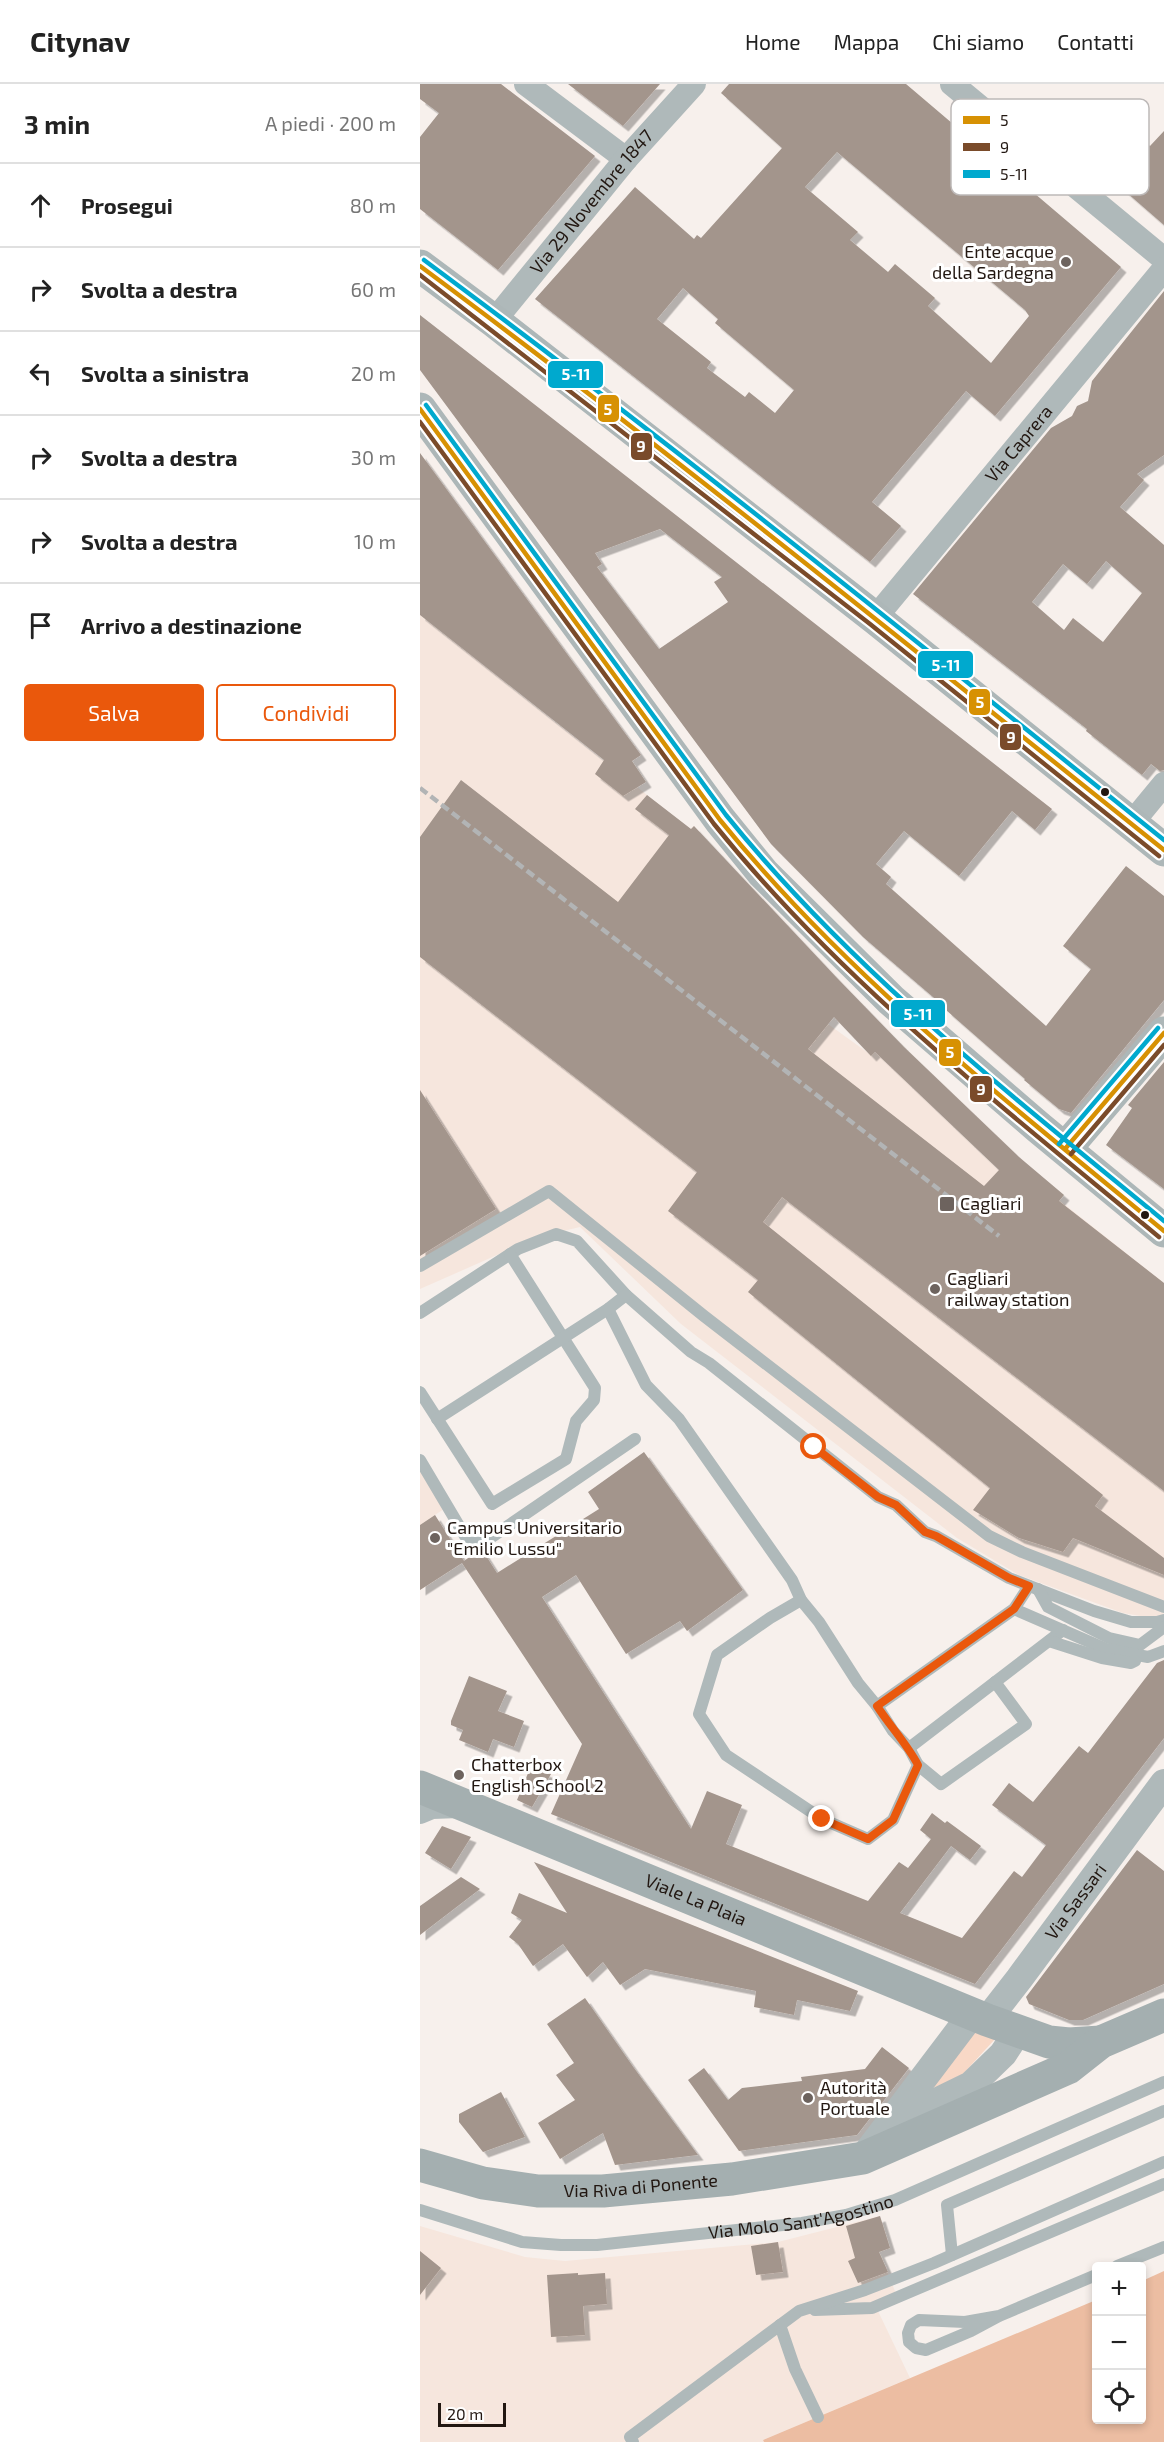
<!DOCTYPE html>
<html lang="it">
<head>
<meta charset="utf-8">
<style>
  body { margin:0; font-family:"Exo 2",sans-serif; background:#f2f2f2; color:#222 }
  .controls { position:absolute; right:18px; bottom:18px; display:grid; overflow:hidden; border-radius:6px; box-shadow:0 3px 9px #0003 }
  .controls button { width:54px; height:54px; display:grid; place-items:center; padding:0; border:0; border-bottom:2px solid #e0e0e0; background:#fff; color:#222; font:30px sans-serif }
  .scale { position:absolute; left:18px; bottom:15px; width:68px; box-sizing:border-box; padding-left:6px; border:3px solid #221711; border-top:0; font-size:16px; line-height:21px; white-space:nowrap; color:#221711; -webkit-text-stroke:4px #fff; paint-order:stroke }
  .stop { position:absolute; width:18px; height:18px; margin:-14px; border:4px solid #ea580c; border-radius:50%; background:#fff }
  .stop.end { background:#ea580c; border-color:#fff; box-shadow:0 2px 6px #0008 }
  .list { margin:0; padding:0; list-style:none }
  h2 { display:flex; justify-content:space-between; align-items:center; height:78px; margin:0; padding:0 24px; font-size:26px }
  h2 small { font-size:20px; font-weight:400; color:#767676 }
  .list li { display:grid; grid-template-columns:39px 1fr auto; gap:18px; align-items:center; box-sizing:border-box; height:84px; padding:0 24px; border-top:2px solid #e0e0e0 }
  .list b { display:block; font-size:22px; white-space:nowrap }
  .list em { font-size:20px; font-style:normal; color:#767676 }
  .actions { display:flex; gap:12px; padding:18px 24px }
  .actions a { flex:1; padding:14px 0; border:2px solid #ea580c; border-radius:6px; text-align:center; font-size:21px; color:#ea580c }
  .actions .main { background:#ea580c; color:#fff }
  .icon { flex:none; width:33px; height:33px; fill:none; stroke:currentColor; stroke-width:2; stroke-linecap:round; stroke-linejoin:round }
  .map { position:relative; flex:none; width:744px; height:2358px; overflow:hidden }
  header { display:flex; align-items:center; gap:36px; box-sizing:border-box; height:84px; padding:0 30px; background:#fff; border-bottom:2px solid #e0e0e0 }
  header strong { font-size:28px }
  nav { display:flex; gap:33px; margin-inline-start:auto; font-size:21px }
  main { display:flex }
  aside { flex:1; background:#fff }
  .map>svg:first-child { display:block }
  .built { fill:#f6e6dd }
  .green { fill:#f8d8c6 }
  .water { fill:#ecbda2 }
  .building { fill:#a3958c; fill-rule:evenodd; filter:url(#shadow) }
  .lines { fill:none; stroke-linecap:round; stroke-linejoin:round }
  .service { stroke:#afb9ba; stroke-width:12 }
  .minor { stroke:#afb9ba; stroke-width:24 }
  .tertiary { stroke:#afb9ba; stroke-width:28 }
  .secondary { stroke:#adb7b8; stroke-width:33 }
  .primary { stroke:#a4afb0; stroke-width:33 }
  .rail { stroke:#b2b4b5; stroke-width:4.5; stroke-dasharray:9 4.5; stroke-linecap:butt }
  .bus-1-casing { stroke:#fff; stroke-width:9 }
  .bus-2-casing { stroke:#fff; stroke-width:9 }
  .bus-3-casing { stroke:#fff; stroke-width:9 }
  .bus-1 { stroke:#d79103; stroke-width:4.5 }
  .bus-2 { stroke:#7a4b2a; stroke-width:4.5 }
  .bus-3 { stroke:#00a9ce; stroke-width:4.5 }
  .route { stroke:#ea580c; stroke-width:8 }
  .poi-dot { fill:#6d635e; stroke:#fff; stroke-width:2 }
  .bus-dot { fill:#221711; stroke:#fff; stroke-width:2 }
  .labels { text-anchor:middle; stroke-width:6; stroke-linejoin:round; paint-order:stroke }
  .street-label { font-size:18px; fill:#221711; stroke:#fff }
  .poi-label { font-size:18px; fill:#221711; stroke:#fff; text-anchor:start }
  .key { fill:#fff; stroke:#bdb9b8; stroke-width:1.5 }
  .key-label { font-size:16px; fill:#221711 }
  .line-badge { stroke:#fff; stroke-width:2 }
  .badge-label { font-size:16px; text-anchor:middle; font-weight:bold; fill:#fff }
</style>
</head>
<body>
<header>
<strong>Citynav</strong>
<nav><a>Home</a><a>Mappa</a><a>Chi siamo</a><a>Contatti</a></nav>
</header>
<main>
<aside>
<h2>3 min<small>A piedi · 200 m</small></h2>
<ul class="list">
<li><svg class="icon" aria-label="ahead" viewBox="0 0 24 24"><path d="M12 20V5M6 11l6-6 6 6"/></svg><div><b>Prosegui</b></div><em>80 m</em></li>
<li><svg class="icon" aria-label="right" viewBox="0 0 24 24"><path d="M7 20v-9h11M14 6l5 5-5 5"/></svg><div><b>Svolta a destra</b></div><em>60 m</em></li>
<li><svg class="icon" aria-label="left" viewBox="0 0 24 24"><path d="M17 20v-9H6M10 6l-5 5 5 5"/></svg><div><b>Svolta a sinistra</b></div><em>20 m</em></li>
<li><svg class="icon" aria-label="right" viewBox="0 0 24 24"><path d="M7 20v-9h11M14 6l5 5-5 5"/></svg><div><b>Svolta a destra</b></div><em>30 m</em></li>
<li><svg class="icon" aria-label="right" viewBox="0 0 24 24"><path d="M7 20v-9h11M14 6l5 5-5 5"/></svg><div><b>Svolta a destra</b></div><em>10 m</em></li>
<li><svg class="icon" aria-label="arrive" viewBox="0 0 24 24"><path d="M6 21V4h12l-3 4 3 4H6"/></svg><div><b>Arrivo a destinazione</b></div></li>
</ul>
<div class="actions"><a class="main">Salva</a><a>Condividi</a></div>
</aside>
<div class="map">
<svg width="744" height="2358" viewBox="0 0 744 2358">
  <defs>
    <filter id="shadow"><feDropShadow dx="5.5" dy="5.5" stdDeviation="0" flood-color="#0004"/></filter>
  </defs>
  <rect width="100%" height="100%" fill="#f7f0ec"/>
  <path class="built" d="M 0,531 L 270,745 L 274,742 L 307,779 L 408,940 L 451,971 L 455,968 L 608,1114 L 639,1116 L 744,1199 L 744,1536 L 703,1529 L 599,1491 L 537,1454 L 261,1240 L 160,1143 L 118,1153 L 0,1205 Z
    M 0,1382 L 27,1423 L 15,1431 L 44,1477 L 0,1506 Z
    M 460,2132 L 470,2164 L 459,2168 L 479,2217 L 458,2227 L 490,2294 L 343,2356 L 344,2358 L 0,2358 L 0,2142 L 105,2173 L 145,2177 L 358,2158 Z"/>
  <path class="green" d="M 552,1944 L 576,1954 L 542,1991 L 503,2009 Z"/>
  <path class="water" d="M 744,2187 L 744,2358 L 344,2358 L 343,2356 L 676,2216 L 676,2336 L 722,2336 L 722,2197 Z"/>
  <path class="building" d="M 0,0 L 81,0 L 175,72 L 78,186 L 0,125 L 0,53 L 19,29 L 0,15 Z
    M 148,0 L 240,0 L 203,42 Z
    M 309,0 L 486,0 L 701,183 L 575,332 L 546,307 L 452,418 L 481,442 L 450,478 L 115,215 L 215,103 L 274,155 L 277,151 L 281,154 L 362,64 L 301,9 ZM 417,68 L 605,226 L 609,232 L 571,279 L 508,222 L 515,214 L 475,180 L 468,188 L 430,156 L 438,148 L 385,103 ZM 263,204 L 298,235 L 295,239 L 374,306 L 355,329 L 329,308 L 325,313 L 287,284 L 291,278 L 237,235 Z
    M 683,23 L 730,62 L 744,47 L 744,141 L 652,61 Z
    M 744,207 L 744,371 L 717,390 L 724,396 L 700,423 L 744,461 L 744,686 L 740,687 L 731,680 L 722,691 L 666,647 L 667,645 L 493,510 L 631,344 L 652,332 L 657,322 L 668,317 L 672,297 ZM 686,477 L 722,509 L 683,558 L 653,534 L 644,546 L 612,518 L 643,480 L 667,500 Z
    M 0,231 L 632,725 L 615,746 L 592,727 L 539,792 L 484,747 L 456,780 L 471,793 L 466,800 L 626,942 L 671,885 L 643,862 L 706,782 L 744,812 L 744,916 L 651,1029 L 639,1025 L 604,996 L 605,995 L 526,926 L 527,925 L 443,853 L 351,760 L 0,286 ZM 240,445 L 302,493 L 294,498 L 308,518 L 239,565 L 177,483 L 182,480 L 175,469 Z
    M 0,369 L 221,671 L 212,677 L 226,698 L 203,712 L 175,690 L 184,676 L 0,531 Z
    M 41,696 L 198,818 L 249,751 L 215,725 L 227,711 L 271,745 L 274,742 L 417,894 L 484,963 L 599,1073 L 644,1111 L 639,1117 L 744,1199 L 744,1407 L 362,1113 L 343,1138 L 683,1411 L 675,1422 L 744,1474 L 744,1491 L 653,1454 L 643,1468 L 599,1454 L 553,1426 L 570,1404 L 328,1208 L 338,1196 L 248,1127 L 277,1088 L 0,873 L 0,753 ZM 414,933 L 451,972 L 455,968 L 579,1086 L 564,1102 L 388,965 Z
    M 744,978 L 744,1105 L 686,1061 L 712,1024 L 708,1021 Z
    M 0,1006 L 76,1125 L 0,1172 Z
    M 224,1368 L 323,1506 L 267,1547 L 260,1537 L 206,1570 L 156,1491 L 122,1513 L 271,1745 L 287,1707 L 322,1721 L 306,1760 L 418,1805 L 448,1817 L 479,1778 L 488,1784 L 511,1755 L 500,1746 L 512,1729 L 525,1739 L 527,1737 L 561,1762 L 550,1776 L 531,1762 L 480,1829 L 542,1854 L 594,1787 L 602,1793 L 626,1761 L 572,1721 L 589,1699 L 613,1718 L 659,1662 L 668,1669 L 737,1579 L 744,1576 L 744,1654 L 555,1900 L 131,1730 L 162,1660 L 42,1479 L 0,1506 L 0,1441 L 15,1431 L 44,1477 L 59,1466 L 63,1467 L 77,1489 L 179,1425 L 168,1408 Z
    M 49,1592 L 87,1607 L 78,1627 L 104,1637 L 94,1663 L 73,1655 L 68,1668 L 39,1656 L 43,1646 L 31,1641 L 31,1637 Z
    M 111,1682 L 131,1690 L 112,1723 L 97,1716 Z
    M 22,1742 L 51,1753 L 31,1785 L 5,1769 Z
    M 717,1766 L 744,1787 L 744,1900 L 663,1936 L 649,1936 L 609,1920 L 606,1913 Z
    M 114,1778 L 438,1907 L 430,1927 L 377,1916 L 374,1931 L 334,1923 L 336,1907 L 225,1885 L 200,1901 L 183,1878 L 167,1893 L 143,1860 L 113,1882 L 98,1860 L 89,1853 L 102,1836 L 91,1829 L 99,1809 L 147,1829 Z
    M 41,1793 L 60,1805 L 0,1851 L 0,1822 Z
    M 165,1914 L 214,1984 L 278,2071 L 195,2081 L 183,2049 L 140,2075 L 118,2039 L 155,2016 L 136,1991 L 154,1979 L 127,1940 Z
    M 462,1963 L 489,1984 L 437,2051 L 319,2067 L 268,1996 L 284,1984 L 308,2016 L 322,2004 L 382,1997 L 381,1993 L 445,1985 Z
    M 81,2008 L 105,2053 L 63,2068 L 39,2038 L 39,2030 Z
    M 460,2132 L 470,2164 L 459,2168 L 468,2188 L 438,2199 L 428,2177 L 435,2174 L 426,2142 Z
    M 358,2158 L 363,2188 L 336,2191 L 331,2162 Z
    M 0,2167 L 21,2184 L 0,2211 Z
    M 158,2189 L 158,2191 L 185,2189 L 187,2220 L 163,2222 L 165,2251 L 131,2253 L 127,2191 Z"/>
  <g class="lines">
    <g class="service">
      <path d="M 0,1182 L 129,1107 L 284,1232 L 569,1452 L 602,1468 L 744,1523"/>
      <path d="M 188,1225 L 226,1301 L 259,1335 L 372,1496 L 381,1516 L 399,1538 L 438,1599 L 457,1622 L 473,1647 L 489,1664 L 643,1546"/>
      <path d="M 0,1229 L 98,1165 L 136,1150 L 157,1157 L 206,1211 L 271,1268 L 289,1279 L 458,1413 L 476,1421 L 505,1448 L 516,1452 L 589,1494 L 674,1527 L 711,1538 L 737,1538 L 744,1536"/>
      <path d="M 0,1308 L 72,1420 L 146,1375 L 156,1337 L 174,1316 L 175,1304 L 90,1170"/>
      <path d="M 17,1335 L 188,1225 L 206,1211"/>
      <path d="M 0,1376 L 45,1452 L 63,1459 L 215,1355"/>
      <path d="M 618,1505 L 628,1523 L 689,1554 L 720,1561 L 744,1543"/>
      <path d="M 381,1516 L 350,1534 L 297,1571 L 279,1630 L 306,1671 L 402,1735 L 448,1755 L 473,1736 L 498,1681 L 489,1664"/>
      <path d="M 594,1525 L 686,1565 L 728,1573 L 744,1567"/>
      <path d="M 629,1557 L 682,1574 L 711,1579 L 715,1577"/>
      <path d="M 457,1622 L 594,1525 L 609,1502"/>
      <path d="M 498,1681 L 521,1700 L 606,1640 L 575,1598"/>
      <path id="s1" d="M 0,2126 L 102,2158 L 141,2161 L 177,2161 L 382,2139 L 426,2131 L 475,2116 L 744,1998"/>
      <path d="M 532,2171 L 527,2121 L 744,2027"/>
      <path d="M 697,2182 L 744,2163"/>
      <path d="M 395,2226 L 452,2224 L 744,2100"/>
      <path d="M 579,2232 L 545,2238 L 499,2236 L 491,2241 L 488,2249 L 489,2258 L 496,2264 L 506,2266 L 551,2247 L 579,2232 L 676,2191"/>
      <path d="M 360,2241 L 375,2285 L 398,2333"/>
      <path d="M 213,2358 L 210,2353 L 379,2227 L 445,2206 L 514,2179 L 744,2078"/>
    </g>
    <g class="minor">
      <path d="M 106,0 L 206,75"/>
      <path d="M 532,0 L 744,175"/>
      <path id="s2" d="M 74,237 L 206,75 L 274,0"/>
      <path id="s3" d="M 455,534 L 744,185"/>
      <path d="M 711,740 L 744,700"/>
      <path d="M 0,1728 L 12,1723 L 39,1722"/>
    </g>
    <g class="tertiary">
      <path id="s4" d="M 567,1936 L 599,1895 L 744,1699"/>
      <path d="M 473,2039 L 551,2001 L 583,1970 L 598,1947"/>
      <path d="M 443,2074 L 552,1930"/>
    </g>
    <path class="secondary" d="M 0,182 L 74,237 L 455,534 L 744,766
      M 0,325 L 300,736 L 343,789 L 471,916 L 618,1043 L 744,1147
      M 645,1065 L 744,949"/>
    <g class="primary">
      <path id="s5" d="M 0,1703 L 567,1936 L 629,1958 L 649,1960 L 681,1958"/>
      <path id="s6" d="M 0,2081 L 63,2099 L 118,2107 L 183,2107 L 312,2095 L 443,2074 L 648,1984 L 681,1958 L 744,1931"/>
    </g>
    <path class="rail" d="M 0,704 L 579,1152"/>
    <defs>
      <path id="bus-1" d="M 0,182 C 253,370 498,569 744,766
        M 0,325 L 300,736 C 427,893 589,1019 744,1147
        M 645,1065 L 744,949"/>
      <path id="bus-2" d="M 0,191 L 450,540 L 739,772
        M 0,338 L 294,740 C 421,898 584,1024 739,1153
        M 651,1070 L 744,961"/>
      <path id="bus-3" d="M 4,176 C 256,363 500,560 744,756
        M 6,321 L 306,731 C 431,886 591,1011 744,1137
        M 639,1060 L 738,944"/>
    </defs>
    <use href="#bus-1" class="bus-1-casing"/>
    <use href="#bus-2" class="bus-2-casing"/>
    <use href="#bus-3" class="bus-3-casing"/>
    <use href="#bus-1" class="bus-1"/>
    <use href="#bus-2" class="bus-2"/>
    <use href="#bus-3" class="bus-3"/>
  </g>
  <g class="lines">
    <path class="route" d="M 394,1363 L 458,1413 L 476,1421 L 505,1448 L 516,1452 L 589,1494 L 609,1502 L 594,1525 L 457,1622 C 470,1642 487,1660 498,1681 L 473,1736 L 448,1755 L 402,1735"/>
  </g>
  <g class="poi-dot">
    <circle cx="646" cy="178" r="6"/>
    <rect x="519" y="1112" width="16" height="16" rx="3"/>
    <circle cx="515" cy="1205" r="6"/>
    <circle cx="15" cy="1454" r="6"/>
    <circle cx="39" cy="1691" r="6"/>
    <circle cx="388" cy="2014" r="6"/>
  </g>
  <g class="bus-dot">
    <circle cx="685" cy="708" r="5"/>
    <circle cx="725" cy="1131" r="5"/>
  </g>
  <g class="labels">
    <g class="street-label">
      <text dy="6" stroke="none"><textPath href="#s2" startOffset="154">Via 29 Novembre 1847</textPath></text>
      <text dy="6" stroke="none"><textPath href="#s3" startOffset="226">Via Caprera</textPath></text>
      <text dy="6" stroke="none"><textPath href="#s5" startOffset="298">Viale La Plaia</textPath></text>
      <text dy="6" stroke="none"><textPath href="#s4" startOffset="148">Via Sassari</textPath></text>
      <text dy="6" stroke="none"><textPath href="#s6" startOffset="224">Via Riva di Ponente</textPath></text>
      <text dy="6" stroke="none"><textPath href="#s1" startOffset="388">Via Molo Sant'Agostino</textPath></text>
    </g>
    <g class="poi-label">
      <text x="634" y="174" text-anchor="end">Ente acque<tspan x="634" dy="21">della Sardegna</tspan></text>
      <text x="540" y="1126">Cagliari</text>
      <text x="527" y="1201">Cagliari<tspan x="527" dy="21">railway station</tspan></text>
      <text x="27" y="1450">Campus Universitario<tspan x="27" dy="21">"Emilio Lussu"</tspan></text>
      <text x="51" y="1687">Chatterbox<tspan x="51" dy="21">English School 2</tspan></text>
      <text x="400" y="2010">Autorità<tspan x="400" dy="21">Portuale</tspan></text>
    </g>
  </g>
  <rect x="531" y="15" width="198" height="96" rx="9" class="key"/>
  <rect x="543" y="32" width="27" height="8" fill="#d79103"/>
  <rect x="543" y="59" width="27" height="8" fill="#7a4b2a"/>
  <rect x="543" y="86" width="27" height="8" fill="#00a9ce"/>
  <g class="key-label">
    <text x="580" y="42">5</text>
    <text x="580" y="69">9</text>
    <text x="580" y="96">5-11</text>
  </g>
  <g class="line-badge">
    <rect x="127" y="276" width="57" height="29" rx="6" fill="#00a9ce"/>
    <rect x="177" y="310" width="23" height="29" rx="6" fill="#d79103"/>
    <rect x="210" y="348" width="23" height="29" rx="6" fill="#7a4b2a"/>
    <rect x="497" y="566" width="57" height="29" rx="6" fill="#00a9ce"/>
    <rect x="548" y="604" width="23" height="28" rx="6" fill="#d79103"/>
    <rect x="579" y="639" width="23" height="28" rx="6" fill="#7a4b2a"/>
    <rect x="470" y="915" width="56" height="29" rx="6" fill="#00a9ce"/>
    <rect x="518" y="954" width="24" height="29" rx="6" fill="#d79103"/>
    <rect x="549" y="991" width="24" height="28" rx="6" fill="#7a4b2a"/>
  </g>
  <g class="badge-label">
    <text x="156" y="296">5-11</text>
    <text x="188" y="331">5</text>
    <text x="221" y="368">9</text>
    <text x="526" y="587">5-11</text>
    <text x="560" y="624">5</text>
    <text x="591" y="659">9</text>
    <text x="498" y="936">5-11</text>
    <text x="530" y="974">5</text>
    <text x="561" y="1011">9</text>
  </g>
</svg>
<div class="controls">
<button>+</button>
<button>−</button>
<button><svg class="icon" aria-label="locate" viewBox="0 0 24 24"><circle cx="12" cy="12" r="6"/><path d="M12 2v4M12 18v4M2 12h4M18 12h4"/></svg></button>
</div>
<div class="scale">20 m</div>
<div class="stop" style="left:394px;top:1363px"></div>
<div class="stop end" style="left:402px;top:1735px"></div>
</div>
</main>
</body>
</html>
